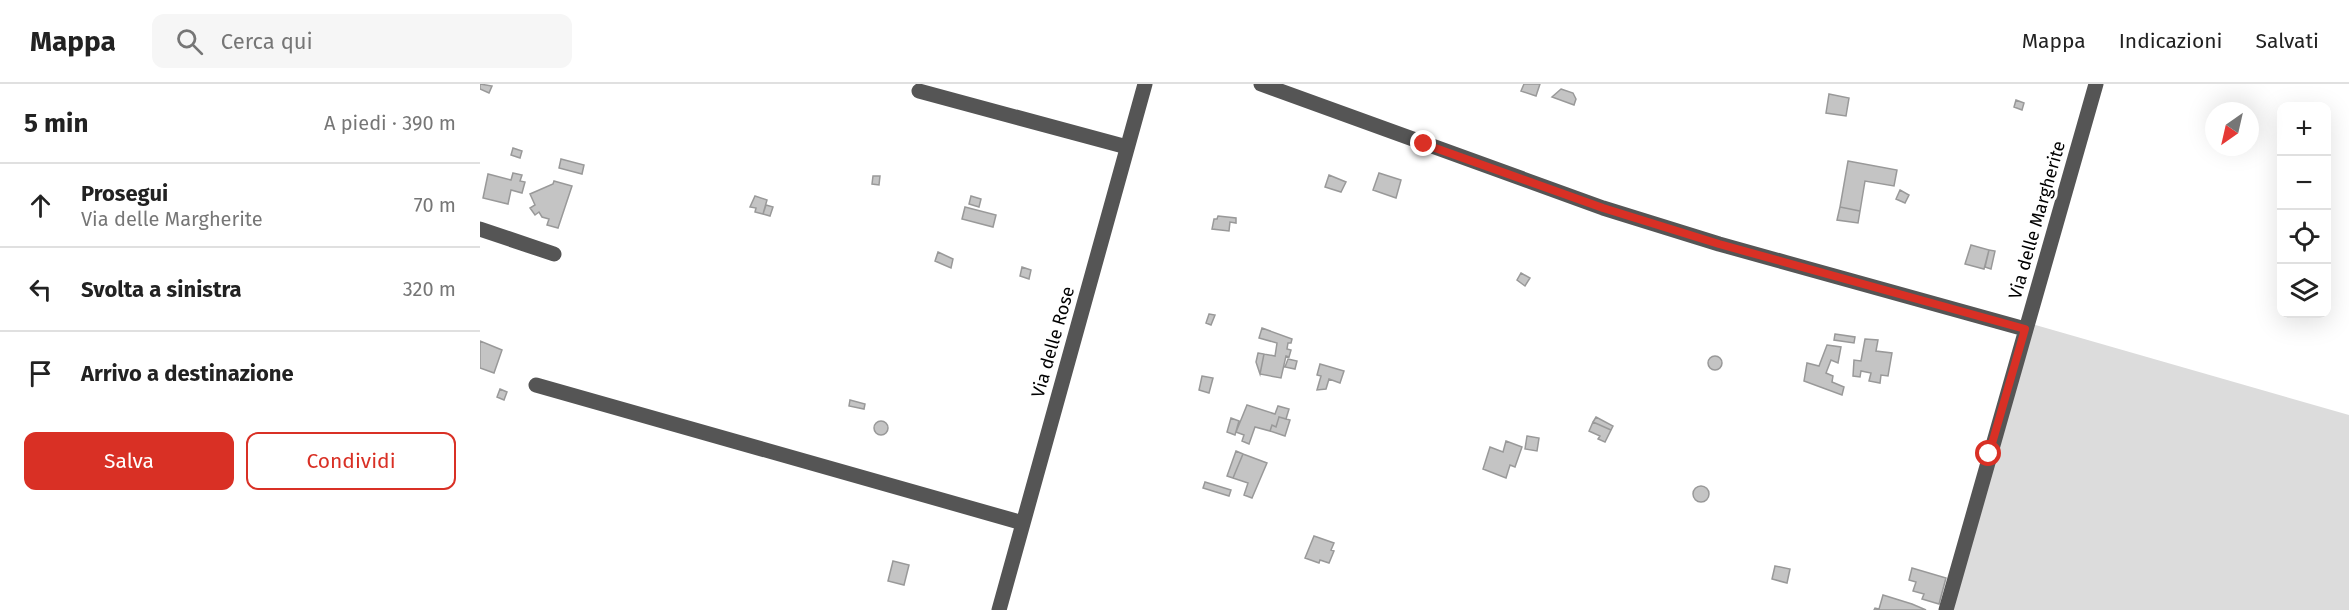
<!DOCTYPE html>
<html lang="it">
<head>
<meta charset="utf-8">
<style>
  body { margin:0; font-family:"Fira Sans",sans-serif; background:#f6f6f6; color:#222 }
  .controls { position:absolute; right:18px; top:18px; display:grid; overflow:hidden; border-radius:12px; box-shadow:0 6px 24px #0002 }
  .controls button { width:54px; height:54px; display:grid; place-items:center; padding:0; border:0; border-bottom:2px solid #e0e0e0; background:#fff; color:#222; font:30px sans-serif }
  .compass { position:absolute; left:1725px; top:18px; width:54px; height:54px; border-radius:50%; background:#fff; box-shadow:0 6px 24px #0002; rotate:214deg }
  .stop { position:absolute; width:18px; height:18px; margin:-14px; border:4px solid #d93025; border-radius:50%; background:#fff }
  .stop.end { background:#d93025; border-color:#fff; box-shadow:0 2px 6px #0008 }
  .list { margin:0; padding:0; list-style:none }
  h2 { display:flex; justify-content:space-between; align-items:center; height:78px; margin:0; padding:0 24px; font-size:26px }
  h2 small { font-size:20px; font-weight:400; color:#767676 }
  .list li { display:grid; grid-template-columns:39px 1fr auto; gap:18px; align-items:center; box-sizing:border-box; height:84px; padding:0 24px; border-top:2px solid #e0e0e0 }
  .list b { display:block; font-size:22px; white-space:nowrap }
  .list p { margin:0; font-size:20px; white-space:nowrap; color:#767676 }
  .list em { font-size:20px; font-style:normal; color:#767676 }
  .actions { display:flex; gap:12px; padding:18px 24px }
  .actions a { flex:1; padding:14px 0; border:2px solid #d93025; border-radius:12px; text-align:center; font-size:21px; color:#d93025 }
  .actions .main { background:#d93025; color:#fff }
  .icon { flex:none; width:33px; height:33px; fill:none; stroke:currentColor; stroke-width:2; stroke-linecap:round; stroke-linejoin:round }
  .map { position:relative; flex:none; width:1869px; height:526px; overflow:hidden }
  header { display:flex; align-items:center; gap:36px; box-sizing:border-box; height:84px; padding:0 30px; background:#fff; border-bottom:2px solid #e0e0e0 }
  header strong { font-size:28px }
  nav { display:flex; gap:33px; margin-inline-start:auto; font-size:21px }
  .search { width:420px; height:54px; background:#f6f6f6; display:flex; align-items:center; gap:15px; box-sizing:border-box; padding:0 21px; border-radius:12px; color:#767676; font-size:22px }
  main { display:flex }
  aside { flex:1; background:#fff }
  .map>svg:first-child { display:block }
  .green { fill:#dcdcdc }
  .building { fill:#c4c4c4; stroke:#999; stroke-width:1.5 }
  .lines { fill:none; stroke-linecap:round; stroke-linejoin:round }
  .minor { stroke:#555; stroke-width:15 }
  .route { stroke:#d93025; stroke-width:8 }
  .labels { text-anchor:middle; stroke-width:6; stroke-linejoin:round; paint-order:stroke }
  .street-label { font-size:18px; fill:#000; stroke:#fff }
</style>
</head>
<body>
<header>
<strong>Mappa</strong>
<div class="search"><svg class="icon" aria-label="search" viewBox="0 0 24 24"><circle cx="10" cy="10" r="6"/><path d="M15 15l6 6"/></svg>Cerca qui</div>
<nav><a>Mappa</a><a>Indicazioni</a><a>Salvati</a></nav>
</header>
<main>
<aside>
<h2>5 min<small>A piedi · 390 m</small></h2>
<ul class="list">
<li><svg class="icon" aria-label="ahead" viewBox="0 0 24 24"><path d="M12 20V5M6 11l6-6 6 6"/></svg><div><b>Prosegui</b><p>Via delle Margherite</p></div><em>70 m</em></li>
<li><svg class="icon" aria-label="left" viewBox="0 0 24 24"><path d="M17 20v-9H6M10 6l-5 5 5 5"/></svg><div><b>Svolta a sinistra</b></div><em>320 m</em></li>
<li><svg class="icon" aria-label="arrive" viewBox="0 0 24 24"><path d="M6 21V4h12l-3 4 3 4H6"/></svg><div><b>Arrivo a destinazione</b></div></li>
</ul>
<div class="actions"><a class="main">Salva</a><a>Condividi</a></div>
</aside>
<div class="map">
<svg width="1869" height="526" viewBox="0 0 1869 526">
  <rect width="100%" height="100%" fill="#fff"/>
  <path class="green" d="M 1552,240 L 1869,331 L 1869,526 L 1472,526 Z"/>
  <path class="building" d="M 0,0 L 12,2 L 9,9 L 0,5 Z
    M 1044,0 L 1060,0 L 1056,12 L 1041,7 Z
    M 1081,5 L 1093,9 L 1096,15 L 1094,21 L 1072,13 Z
    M 1349,10 L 1369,14 L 1366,32 L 1346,29 Z
    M 1536,16 L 1544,19 L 1542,26 L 1534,23 Z
    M 33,64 L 42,67 L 40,74 L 31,71 Z
    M 81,75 L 104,81 L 102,90 L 79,84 Z
    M 1368,77 L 1417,86 L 1414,102 L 1385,97 L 1380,127 L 1360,123 Z
    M 33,89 L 42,91 L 40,97 L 45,98 L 42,109 L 31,106 L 28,120 L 3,114 L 8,90 L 31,96 Z
    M 899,89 L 921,96 L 916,114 L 893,106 Z
    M 849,91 L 866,98 L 861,108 L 845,103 Z
    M 393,92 L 400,92 L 399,101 L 392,100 Z
    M 74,97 L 92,102 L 78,144 L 67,141 L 69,135 L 62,133 L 59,128 L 55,131 L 50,124 L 55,121 L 50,110 L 73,100 Z
    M 1420,106 L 1429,111 L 1425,119 L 1416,115 Z
    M 275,112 L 287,116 L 283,130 L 275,128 L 276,124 L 270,123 Z
    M 491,112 L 501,115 L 499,123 L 489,120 Z
    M 286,121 L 293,123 L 290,132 L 283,130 Z
    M 485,123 L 516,131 L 513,143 L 482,135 Z
    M 1360,123 L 1380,127 L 1378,139 L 1357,136 Z
    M 738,132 L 756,134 L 756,139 L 750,138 L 749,147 L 732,145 L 734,135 L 737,135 Z
    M 1491,161 L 1509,166 L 1504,185 L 1485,180 Z
    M 1509,166 L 1515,167 L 1511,185 L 1505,183 Z
    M 458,168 L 473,175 L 471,184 L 455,177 Z
    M 542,183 L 551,186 L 549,195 L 540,192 Z
    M 1041,189 L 1050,194 L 1045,202 L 1037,196 Z
    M 729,230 L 735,231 L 731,241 L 726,239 Z
    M 782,244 L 812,255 L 811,259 L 808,259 L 807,265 L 811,266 L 809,273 L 806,272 L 801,294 L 780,290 L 784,270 L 795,272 L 797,259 L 779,254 Z
    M 1355,250 L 1375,253 L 1374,259 L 1354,256 Z
    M 1385,255 L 1398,256 L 1396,267 L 1412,269 L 1408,292 L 1401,291 L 1400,299 L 1389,297 L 1391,289 L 1381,287 L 1380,293 L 1373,292 L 1374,276 L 1381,277 Z
    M 0,257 L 22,266 L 14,289 L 0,284 Z
    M 1347,261 L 1361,263 L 1358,279 L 1351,276 L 1346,289 L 1353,292 L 1352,298 L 1364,303 L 1362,311 L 1324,297 L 1327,279 L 1339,282 Z
    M 778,269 L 784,270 L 780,290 L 776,278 Z
    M1228 279a7 7 0 1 1 14 0a7 7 0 1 1-14 0Z
    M 808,275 L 817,277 L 815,285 L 805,283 Z
    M 840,280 L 864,287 L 860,299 L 849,295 L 846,305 L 837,306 L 841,292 L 837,291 Z
    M 722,292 L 733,294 L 729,309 L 719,306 Z
    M 20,305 L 27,308 L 24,316 L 17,313 Z
    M 370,316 L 385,320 L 384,325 L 369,322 Z
    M 767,321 L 795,330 L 798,322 L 809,325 L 806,335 L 799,333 L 796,343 L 792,341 L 790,347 L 775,343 L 769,360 L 762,357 L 764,351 L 756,348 Z
    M 799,333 L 810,336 L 805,352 L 790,347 L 792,341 L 796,343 Z
    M 1116,333 L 1133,342 L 1131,346 L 1113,338 Z
    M 751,334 L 759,337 L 755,351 L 747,348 Z
    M394 344a7 7 0 1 1 14 0a7 7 0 1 1-14 0Z
    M 1113,338 L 1131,346 L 1125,358 L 1118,355 L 1120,352 L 1109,347 Z
    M 1047,352 L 1059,354 L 1057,367 L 1045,365 Z
    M 1026,357 L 1042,363 L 1035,383 L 1030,381 L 1026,394 L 1003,385 L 1010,363 L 1023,368 Z
    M 756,367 L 763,370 L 753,394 L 747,392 Z
    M 763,370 L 787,379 L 772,414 L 764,411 L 768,399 L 753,394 Z
    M 725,398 L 751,406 L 749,412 L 723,404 Z
    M1213 410a8 8 0 1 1 16 0a8 8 0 1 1-16 0Z
    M 834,452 L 854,459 L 851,466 L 854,467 L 849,479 L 840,476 L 839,479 L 825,474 Z
    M 413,477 L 429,481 L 424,501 L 408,497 Z
    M 1295,482 L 1310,485 L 1307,499 L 1292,495 Z
    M 1432,484 L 1466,494 L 1459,520 L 1442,515 L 1444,510 L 1433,507 L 1436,498 L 1429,496 Z
    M 1403,511 L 1432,520 L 1446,526 L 1394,526 L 1395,524 L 1399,525 Z"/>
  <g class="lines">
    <path class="minor" d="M 781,0 L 1123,124 L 1239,160 L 1545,245
      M 439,7 L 647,63
      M 0,145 L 74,170
      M 56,301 L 543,439
      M 519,526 L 665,0
      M 1466,526 L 1616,0"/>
  </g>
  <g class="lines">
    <path class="route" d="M 944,60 L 1123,124 L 1239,160 L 1545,245 L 1509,370"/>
  </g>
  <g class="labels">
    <g class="street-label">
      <text transform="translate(1557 136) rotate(-74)" y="6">Via delle Margherite</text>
      <text transform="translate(573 258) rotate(-74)" y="6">Via delle Rose</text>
    </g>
  </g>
</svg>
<div class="controls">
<button>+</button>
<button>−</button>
<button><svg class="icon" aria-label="locate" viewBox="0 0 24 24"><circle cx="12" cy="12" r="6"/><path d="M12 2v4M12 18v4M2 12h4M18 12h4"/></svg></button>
<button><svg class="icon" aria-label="layers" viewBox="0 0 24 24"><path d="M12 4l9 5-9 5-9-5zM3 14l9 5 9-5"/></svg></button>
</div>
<svg class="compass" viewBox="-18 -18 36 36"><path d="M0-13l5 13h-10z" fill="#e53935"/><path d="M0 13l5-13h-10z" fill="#767676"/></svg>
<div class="stop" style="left:1509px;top:370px"></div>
<div class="stop end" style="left:944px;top:60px"></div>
</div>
</main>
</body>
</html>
